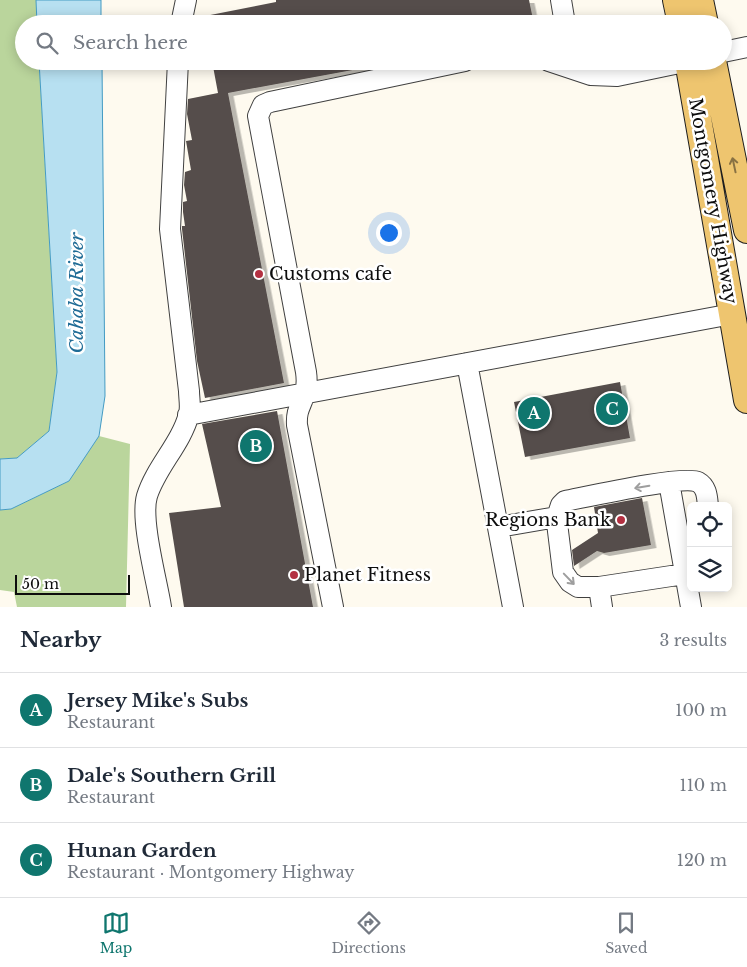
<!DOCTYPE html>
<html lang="en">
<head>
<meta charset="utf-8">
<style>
  body { margin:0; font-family:"Libre Baskerville",serif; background:#f6f6f7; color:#1f2937 }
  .controls { position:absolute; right:15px; bottom:15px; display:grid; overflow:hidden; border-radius:8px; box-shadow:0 2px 12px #0003 }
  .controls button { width:45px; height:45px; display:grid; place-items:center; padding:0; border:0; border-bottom:1px solid #e0e1e3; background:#fff; color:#1f2937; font:25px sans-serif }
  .scale { position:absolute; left:15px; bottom:12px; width:115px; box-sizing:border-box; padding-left:5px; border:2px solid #0d0d0d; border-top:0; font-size:14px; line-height:18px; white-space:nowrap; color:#0d0d0d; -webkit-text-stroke:4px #fff; paint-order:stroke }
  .you { position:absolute; left:388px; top:232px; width:18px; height:18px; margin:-12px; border:4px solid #fff; border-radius:50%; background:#1a73e8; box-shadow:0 0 0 8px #1a73e833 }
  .badge { display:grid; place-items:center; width:32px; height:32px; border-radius:50%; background:#0f766e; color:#fff; font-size:16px; font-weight:700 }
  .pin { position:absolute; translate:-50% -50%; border:2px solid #fff; box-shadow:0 1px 5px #0006 }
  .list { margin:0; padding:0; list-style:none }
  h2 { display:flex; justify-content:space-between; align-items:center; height:65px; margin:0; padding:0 20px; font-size:21px }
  h2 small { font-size:16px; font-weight:400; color:#747a83 }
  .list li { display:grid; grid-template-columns:32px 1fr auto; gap:15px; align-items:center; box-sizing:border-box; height:75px; padding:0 20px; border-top:1px solid #e0e1e3 }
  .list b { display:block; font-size:19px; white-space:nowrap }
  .list p { margin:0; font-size:16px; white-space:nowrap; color:#747a83 }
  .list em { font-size:16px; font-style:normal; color:#747a83 }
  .icon { flex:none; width:28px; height:28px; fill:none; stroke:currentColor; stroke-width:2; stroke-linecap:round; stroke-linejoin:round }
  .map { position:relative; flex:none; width:747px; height:607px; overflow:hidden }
  .search { position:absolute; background:#fff; box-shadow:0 2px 12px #0003; left:15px; right:15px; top:15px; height:55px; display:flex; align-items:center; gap:12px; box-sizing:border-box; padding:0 18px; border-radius:28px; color:#747a83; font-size:19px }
  .sheet { height:290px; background:#fff }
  nav { display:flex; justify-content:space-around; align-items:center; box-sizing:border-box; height:70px; border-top:1px solid #e0e1e3; background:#fff; font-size:14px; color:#747a83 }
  nav a { display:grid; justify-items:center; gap:2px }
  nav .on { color:#0f766e }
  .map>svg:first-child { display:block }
  .forest { fill:#bad59c }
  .water { fill:#b7e0f1; stroke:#449bc3 }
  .building { fill:#554e4b; filter:url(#shadow) }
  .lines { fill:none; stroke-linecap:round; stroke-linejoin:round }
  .minor-casing { stroke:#404040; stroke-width:22 }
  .major-casing { stroke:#1e1e1e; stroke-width:28 }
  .minor { stroke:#fff; stroke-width:20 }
  .major { stroke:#eec56f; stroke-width:26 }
  .oneway { stroke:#897243 }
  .oneway2 { stroke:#9e9e9e }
  .poi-dot { fill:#b33041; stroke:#fff; stroke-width:2 }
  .labels { text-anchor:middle; stroke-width:5; stroke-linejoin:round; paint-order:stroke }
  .street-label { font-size:18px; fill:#0d0d0d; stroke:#fff }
  .poi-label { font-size:18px; fill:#0d0d0d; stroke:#fff; text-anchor:start }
  .water-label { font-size:19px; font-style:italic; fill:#206c96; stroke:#fff }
</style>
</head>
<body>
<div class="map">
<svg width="747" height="607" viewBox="0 0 747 607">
  <defs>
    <filter id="shadow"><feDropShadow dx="5.5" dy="3" stdDeviation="0" flood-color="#0004"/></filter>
  </defs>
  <rect width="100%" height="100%" fill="#fefaef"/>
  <path class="forest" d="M 0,0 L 36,0 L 37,24 L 24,24 L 24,61 L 39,61 L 57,372 L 49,431 L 17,458 L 0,459 Z
    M 99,436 L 130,444 L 126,607 L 17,607 L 14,592 L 0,590 L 0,510 L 11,509 L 69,481 Z"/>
  <path class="water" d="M 36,0 L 101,0 L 101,24 L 37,24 Z
    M 39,61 L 102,61 L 105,396 L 99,436 L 69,481 L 11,509 L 0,510 L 0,459 L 17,458 L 49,431 L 57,372 Z"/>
  <path class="building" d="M 276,0 L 529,0 L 534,24 L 196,24 L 195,18 L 276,2 Z
    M 212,61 L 369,61 L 369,67 L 228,93 L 284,383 L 205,398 L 197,361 L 182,229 L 182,226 L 185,226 L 183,212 L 183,202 L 187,201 L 184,185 L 185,172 L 191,170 L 186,141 L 192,140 L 187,114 L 188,99 L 218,93 Z
    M 620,382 L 630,438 L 525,457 L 514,402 Z
    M 277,411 L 313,607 L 184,607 L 169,513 L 221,507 L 202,424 Z
    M 642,498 L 651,545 L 604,553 L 597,551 L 574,566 L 572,550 L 598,533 L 594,507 Z"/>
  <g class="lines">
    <defs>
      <path id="minor" d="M 561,0 L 565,24
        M 181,24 L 186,0
        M 723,52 L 747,47
        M 549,61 L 591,75 L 617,76 L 689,61
        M 467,363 L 513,607
        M 188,415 L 732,314
        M 669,482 L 691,607
        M 498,527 L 557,517
        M 599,587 L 578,587 L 570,582 L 563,572 L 557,523 L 558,514 L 561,505 L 565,501 C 586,497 684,475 698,482 C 707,487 707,497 708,506
        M 161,607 C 157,581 140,520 147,496 C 156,467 181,444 189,414 C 191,407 189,398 189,391 L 170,229 L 178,61
        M 333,607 L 297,425 C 296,410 301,406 305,393 C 307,386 307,379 306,372 L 258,116 L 263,105 L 270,102 L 465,61
        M 602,607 L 599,587 L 691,573"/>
      <path id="major" d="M 676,0 L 681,24
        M 700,0 L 705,24
        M 688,61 L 747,400
        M 713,61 L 747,230"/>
    </defs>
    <use href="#minor" class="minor-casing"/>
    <use href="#major" class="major-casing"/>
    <use href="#minor" class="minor"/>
    <use href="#major" class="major"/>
  </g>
  <defs><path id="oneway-shaft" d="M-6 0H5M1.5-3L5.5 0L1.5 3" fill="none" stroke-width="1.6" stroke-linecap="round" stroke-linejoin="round" transform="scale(1.25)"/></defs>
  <use class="oneway" href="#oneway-shaft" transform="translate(734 165) rotate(-102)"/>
  <g class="oneway2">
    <use href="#oneway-shaft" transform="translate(642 487) rotate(170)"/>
    <use href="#oneway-shaft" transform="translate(569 579) rotate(46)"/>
  </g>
  <g class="poi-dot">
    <circle cx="259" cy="274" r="5"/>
    <circle cx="621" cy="520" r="5"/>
    <circle cx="294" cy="575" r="5"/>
  </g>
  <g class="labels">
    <g class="street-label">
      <text transform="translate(713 201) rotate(80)" y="6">Montgomery Highway</text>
    </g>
    <g class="poi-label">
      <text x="269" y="280">Customs cafe</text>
      <text x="611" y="526" text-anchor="end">Regions Bank</text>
      <text x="304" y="581">Planet Fitness</text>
    </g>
    <g class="water-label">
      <text transform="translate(76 293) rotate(-90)" y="7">Cahaba River</text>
    </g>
  </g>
</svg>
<div class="controls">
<button><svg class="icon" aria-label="locate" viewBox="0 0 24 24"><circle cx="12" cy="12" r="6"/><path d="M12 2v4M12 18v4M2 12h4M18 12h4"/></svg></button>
<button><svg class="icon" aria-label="layers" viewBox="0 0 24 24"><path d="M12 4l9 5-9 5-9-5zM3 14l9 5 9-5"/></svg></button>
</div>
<div class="scale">50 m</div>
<div class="you"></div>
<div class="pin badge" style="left:534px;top:413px">A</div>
<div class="pin badge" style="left:256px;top:446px">B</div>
<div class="pin badge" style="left:612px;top:409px">C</div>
<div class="search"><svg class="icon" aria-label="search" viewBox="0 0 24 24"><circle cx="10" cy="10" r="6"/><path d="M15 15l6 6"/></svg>Search here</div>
</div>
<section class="sheet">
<h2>Nearby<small>3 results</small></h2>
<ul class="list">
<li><span class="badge">A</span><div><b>Jersey Mike's Subs</b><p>Restaurant</p></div><em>100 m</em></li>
<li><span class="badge">B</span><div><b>Dale's Southern Grill</b><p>Restaurant</p></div><em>110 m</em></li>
<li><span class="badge">C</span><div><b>Hunan Garden</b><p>Restaurant · Montgomery Highway</p></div><em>120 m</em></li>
</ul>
</section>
<nav>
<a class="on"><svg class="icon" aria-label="map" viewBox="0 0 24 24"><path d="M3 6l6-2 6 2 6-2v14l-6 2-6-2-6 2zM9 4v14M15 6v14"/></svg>Map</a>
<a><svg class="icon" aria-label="directions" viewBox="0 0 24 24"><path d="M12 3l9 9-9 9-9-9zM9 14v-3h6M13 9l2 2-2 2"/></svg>Directions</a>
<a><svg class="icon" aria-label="saved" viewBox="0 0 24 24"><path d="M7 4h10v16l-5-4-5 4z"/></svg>Saved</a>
</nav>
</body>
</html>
